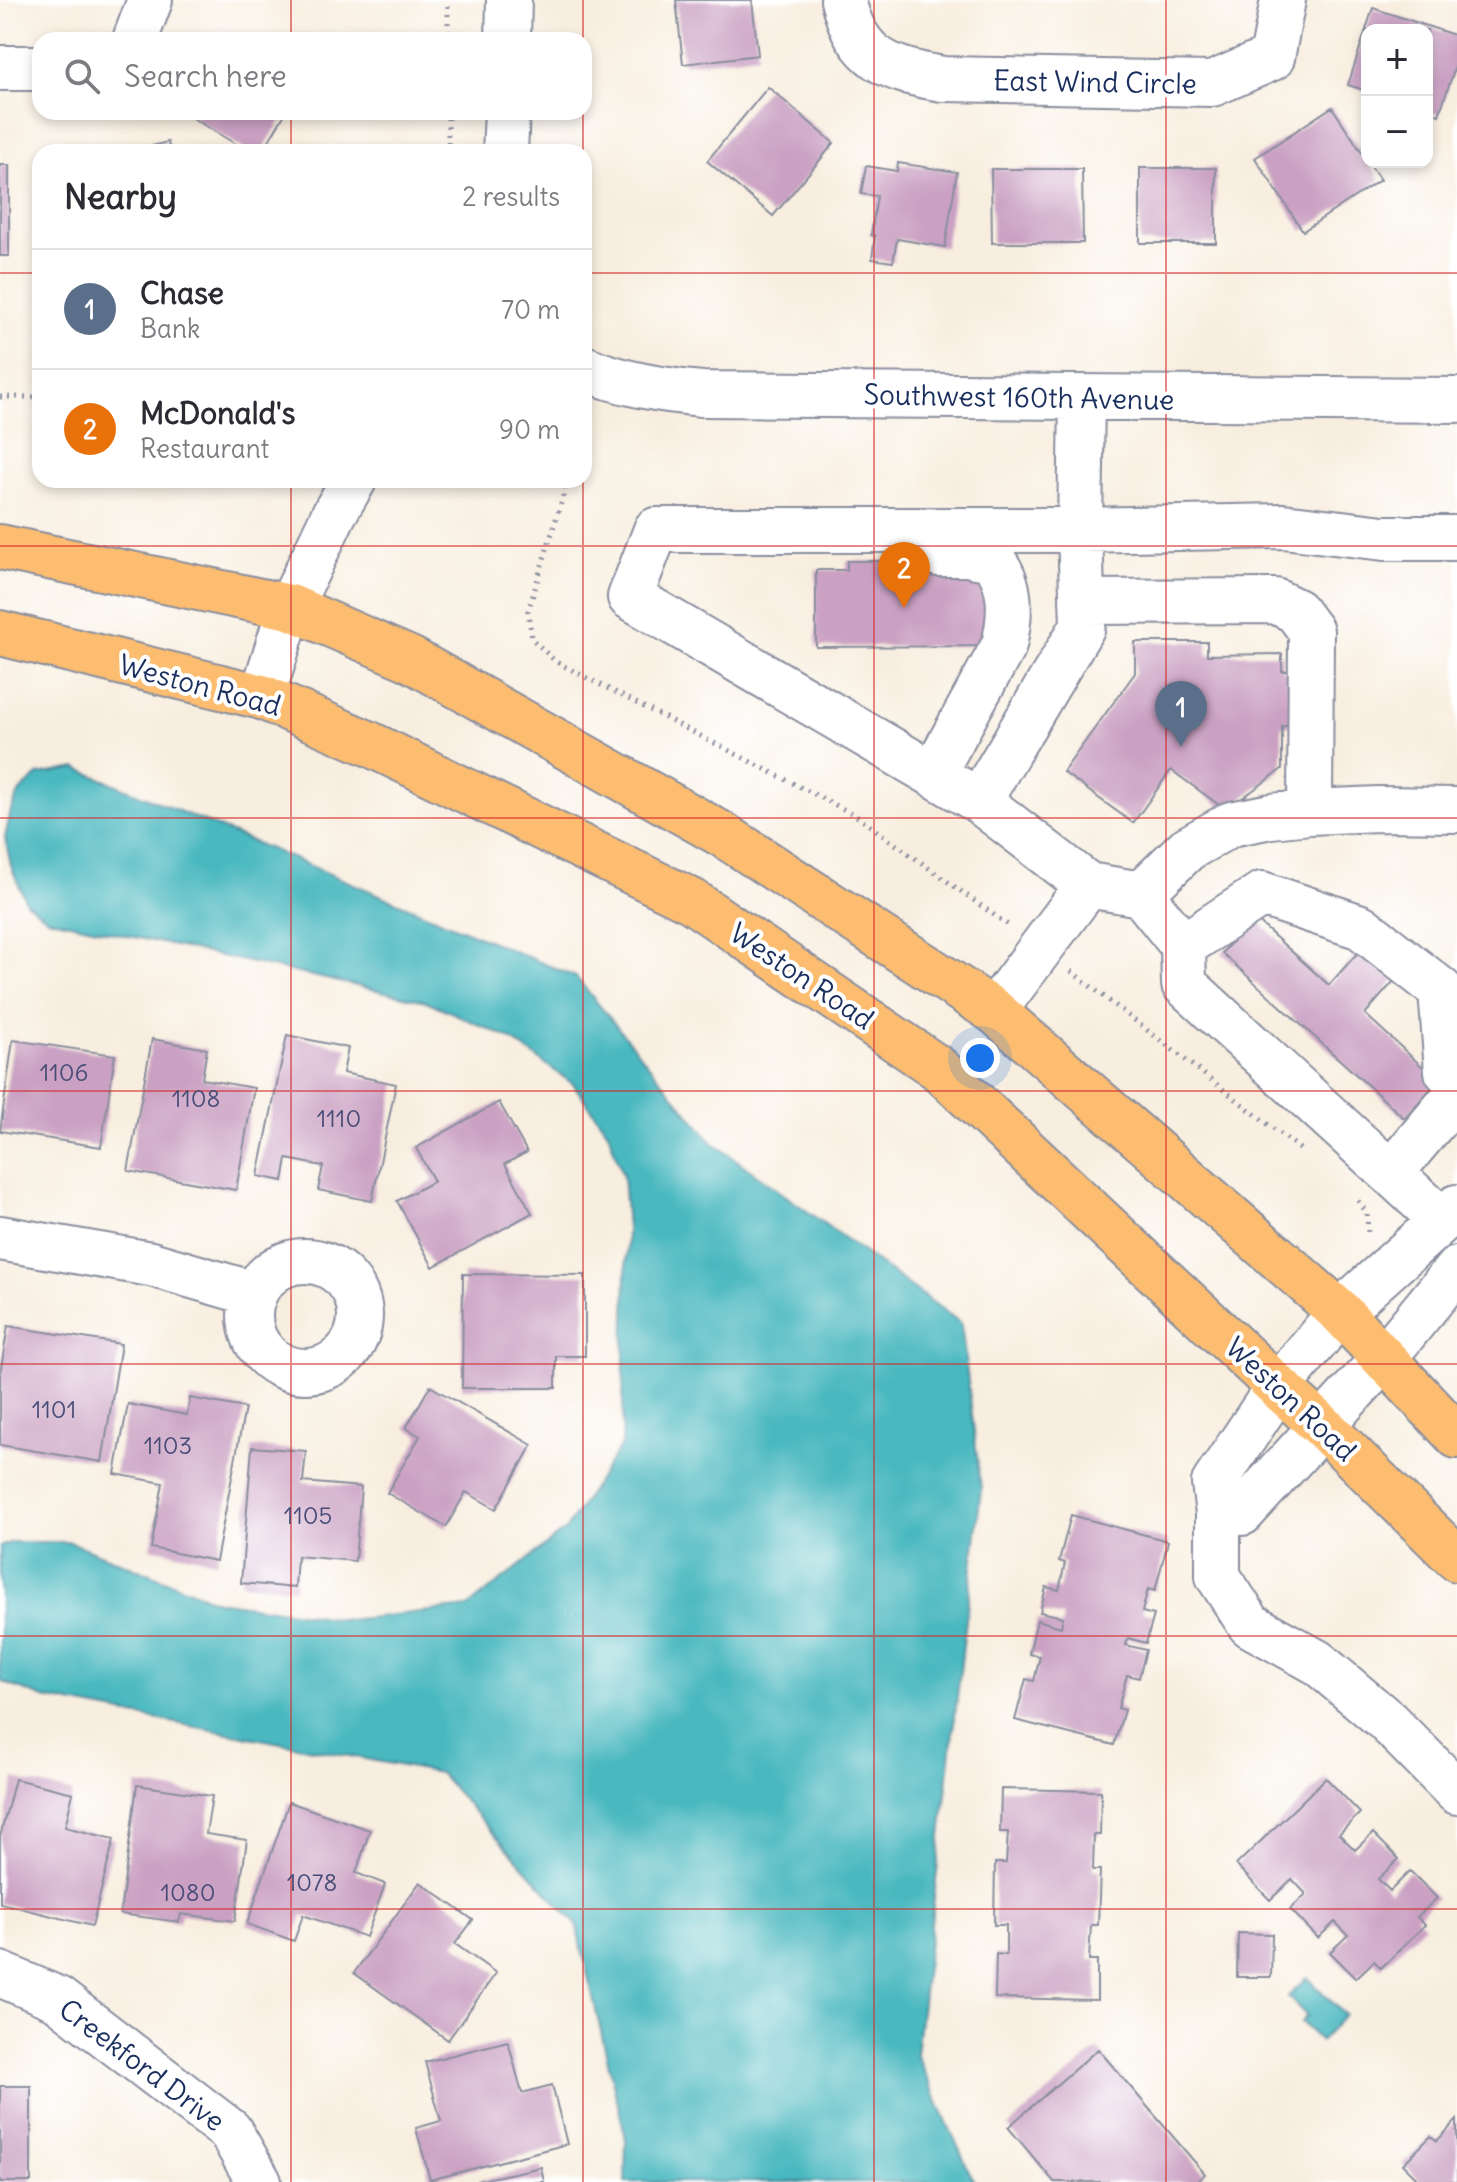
<!DOCTYPE html>
<html lang="en">
<head>
<meta charset="utf-8">
<style>
  body { margin:0; font-family:Delius,sans-serif; background:#f7f7f7; color:#2b2b33 }
  .controls { position:absolute; right:24px; top:24px; display:grid; overflow:hidden; border-radius:16px; box-shadow:0 4px 12px #0003 }
  .controls button { width:72px; height:72px; display:grid; place-items:center; padding:0; border:0; border-bottom:2px solid #e1e1e2; background:#fff; color:#2b2b33; font:40px sans-serif }
  .you { position:absolute; left:980px; top:1058px; width:28px; height:28px; margin:-20px; border:6px solid #fff; border-radius:50%; background:#1a73e8; box-shadow:0 0 0 12px #1a73e833 }
  .badge { display:grid; place-items:center; width:52px; height:52px; border-radius:50%; background:#0f766e; color:#fff; font-size:26px; font-weight:700 }
  .pin { position:absolute; translate:-50% -66px; filter:drop-shadow(0 2px 4px #0008) }
  .pin::after { content:''; position:absolute; top:42px; width:28px; height:24px; background:inherit; clip-path:polygon(0 0,100% 0,50% 100%) }
  .list { margin:0; padding:0; list-style:none }
  h2 { display:flex; justify-content:space-between; align-items:center; height:104px; margin:0; padding:0 32px; font-size:34px }
  h2 small { font-size:26px; font-weight:400; color:#7c7c81 }
  .list li { display:grid; grid-template-columns:52px 1fr auto; gap:24px; align-items:center; box-sizing:border-box; height:120px; padding:0 32px; border-top:2px solid #e1e1e2 }
  .list b { display:block; font-size:30px; white-space:nowrap }
  .list p { margin:0; font-size:26px; white-space:nowrap; color:#7c7c81 }
  .list em { font-size:26px; font-style:normal; color:#7c7c81 }
  .icon { flex:none; width:44px; height:44px; fill:none; stroke:currentColor; stroke-width:2; stroke-linecap:round; stroke-linejoin:round }
  .map { position:relative; flex:none; width:1457px; height:2182px; overflow:hidden }
  .search { position:absolute; background:#fff; box-shadow:0 4px 12px #0003; left:32px; top:32px; width:560px; height:88px; display:flex; align-items:center; gap:20px; box-sizing:border-box; padding:0 28px; border-radius:24px; color:#7c7c81; font-size:30px }
  .panel { position:absolute; background:#fff; box-shadow:0 4px 12px #0003; left:32px; top:144px; width:560px; height:344px; border-radius:24px }
  .map>svg:first-child { display:block }
  .water { fill:#49b8bf; stroke:#32748e; stroke-width:2 }
  .building { fill:#caa1c3 }
  .lines { fill:none; stroke-linecap:round; stroke-linejoin:round }
  .minor-casing { stroke:#8a8e9e; stroke-width:48 }
  .major-casing { stroke:#8a8e9e; stroke-width:48 }
  .path { stroke:#8a8e9e; stroke-width:5; stroke-dasharray:2 6; stroke-linecap:butt }
  .minor { stroke:#fff; stroke-width:44 }
  .major { stroke:#fcbd6f; stroke-width:44 }
  .grid { fill:none; stroke:#d62828; stroke-width:2; stroke-opacity:0.55 }
  .labels { text-anchor:middle; stroke-width:8; stroke-linejoin:round; paint-order:stroke }
  .number-label { font-size:24px; fill:#474c77 }
  .street-label { font-size:28px; fill:#1b2f5e; stroke:#fff }
</style>
</head>
<body>
<div class="map">
<svg width="1457" height="2182" viewBox="0 0 1457 2182">
  <rect width="100%" height="100%" fill="#fff"/>
  <filter id="ink" filterUnits="userSpaceOnUse"><feTurbulence type="fractalNoise" baseFrequency=".0125" numOctaves="2"/><feDisplacementMap in="SourceGraphic" scale="16" xChannelSelector="R" yChannelSelector="G"/><feConvolveMatrix kernelMatrix="1 2 1 2 8 2 1 2 1" color-interpolation-filters="sRGB"/></filter>
  <filter id="wash" filterUnits="userSpaceOnUse"><feTurbulence type="fractalNoise" baseFrequency=".006" numOctaves="4" result="noise"/><feDisplacementMap in="SourceGraphic" scale="32" xChannelSelector="R" yChannelSelector="G"/><feGaussianBlur stdDeviation="1.8" result="paint"/><feColorMatrix in="noise" values="0 0 0 0 0 0 0 0 0 0 0 0 0 0 0 0 0 1.4 0 .05"/><feComposite in="paint" operator="in"/></filter>
  <g filter="url(#wash)">
    <rect width="100%" height="100%" fill="#f8eedf"/>
    <path class="water" d="M 76,768 L 576,977 L 713,1143 L 961,1323 L 981,1489 L 916,2054 L 974,2182 L 625,2182 L 626,2139 L 576,1924 L 439,1773 L 44,1698 L 0,1681 L 0,1547 L 12,1542 L 70,1542 L 217,1601 L 347,1620 L 468,1607 L 566,1529 L 622,1444 L 627,1229 L 623,1176 L 608,1132 L 573,1084 L 511,1039 L 426,1001 L 47,918 L 26,902 L 11,866 L 5,838 L 11,810 L 20,791 L 38,775 Z
      M 1307,1977 L 1345,2015 L 1320,2041 L 1301,2022 L 1307,2016 L 1288,1997 Z"/>
    <g id="blocks">
      <path class="building" d="M 676,0 L 752,0 L 758,55 L 683,64 Z
        M 1373,8 L 1457,36 L 1457,61 L 1439,115 L 1427,111 L 1427,30 L 1367,30 L 1367,91 L 1348,85 Z
        M 768,87 L 834,143 L 773,216 L 707,161 Z
        M 1332,107 L 1380,180 L 1303,231 L 1255,158 Z
        M 198,112 L 286,112 L 262,152 L 249,152 L 194,119 Z
        M 168,142 L 170,152 L 131,152 L 131,151 Z
        M 898,163 L 957,172 L 945,247 L 897,239 L 893,262 L 872,259 L 875,236 L 871,235 L 877,196 L 861,194 L 866,166 L 897,171 Z
        M 0,165 L 9,165 L 9,256 L 0,256 Z
        M 1140,168 L 1216,168 L 1216,243 L 1140,243 Z
        M 991,169 L 1082,169 L 1083,243 L 992,243 Z
        M 847,561 L 933,561 L 991,565 L 991,646 L 816,647 L 816,570 L 847,570 Z
        M 1135,642 L 1207,642 L 1207,655 L 1282,654 L 1282,671 L 1296,671 L 1296,726 L 1282,726 L 1282,769 L 1226,810 L 1171,770 L 1133,823 L 1063,772 L 1135,673 Z
        M 1253,917 L 1329,985 L 1360,950 L 1394,981 L 1365,1014 L 1438,1081 L 1404,1118 L 1222,953 Z
        M 287,1035 L 348,1048 L 343,1073 L 396,1084 L 372,1201 L 318,1190 L 323,1166 L 287,1159 L 283,1181 L 258,1176 Z
        M 152,1039 L 207,1049 L 202,1079 L 254,1088 L 236,1190 L 128,1171 Z
        M 13,1040 L 115,1055 L 101,1147 L 0,1131 Z
        M 499,1102 L 527,1152 L 505,1164 L 532,1213 L 433,1267 L 397,1201 L 434,1181 L 416,1148 Z
        M 463,1274 L 585,1275 L 585,1356 L 556,1356 L 556,1388 L 462,1388 Z
        M 8,1326 L 121,1344 L 102,1462 L 0,1445 L 0,1374 Z
        M 430,1386 L 532,1445 L 496,1509 L 466,1492 L 446,1527 L 387,1493 L 420,1436 L 406,1428 Z
        M 190,1398 L 245,1408 L 216,1561 L 151,1548 L 163,1483 L 115,1474 L 128,1404 L 187,1415 Z
        M 252,1447 L 306,1451 L 303,1482 L 361,1487 L 355,1561 L 297,1556 L 295,1588 L 241,1583 Z
        M 1071,1515 L 1168,1541 L 1155,1591 L 1148,1589 L 1142,1612 L 1154,1615 L 1146,1643 L 1128,1638 L 1126,1645 L 1146,1650 L 1139,1678 L 1127,1675 L 1118,1708 L 1124,1710 L 1114,1745 L 1015,1720 L 1026,1679 L 1034,1681 L 1040,1656 L 1029,1654 L 1037,1620 L 1061,1627 L 1063,1617 L 1040,1612 L 1046,1587 L 1059,1590 L 1065,1563 L 1059,1561 Z
        M 1326,1778 L 1360,1813 L 1339,1834 L 1355,1850 L 1373,1833 L 1399,1859 L 1378,1879 L 1390,1891 L 1410,1871 L 1437,1898 L 1417,1917 L 1425,1925 L 1381,1968 L 1374,1961 L 1356,1978 L 1330,1952 L 1348,1935 L 1335,1922 L 1318,1938 L 1290,1909 L 1306,1894 L 1292,1879 L 1270,1900 L 1236,1865 Z
        M 15,1779 L 73,1793 L 65,1827 L 114,1839 L 92,1926 L 0,1903 L 0,1837 Z
        M 137,1785 L 212,1796 L 206,1834 L 247,1840 L 235,1921 L 181,1914 L 179,1922 L 120,1914 Z
        M 1001,1789 L 1101,1791 L 1100,1835 L 1094,1835 L 1093,1870 L 1100,1870 L 1098,1925 L 1091,1925 L 1089,1960 L 1097,1960 L 1097,2000 L 995,1998 L 996,1954 L 1006,1955 L 1006,1925 L 994,1925 L 995,1863 L 1006,1863 L 1008,1832 L 1000,1832 Z
        M 289,1802 L 370,1830 L 356,1873 L 385,1884 L 366,1937 L 303,1915 L 294,1941 L 247,1924 Z
        M 420,1882 L 473,1920 L 455,1944 L 496,1973 L 448,2040 L 354,1973 Z
        M 1238,1933 L 1272,1934 L 1271,1977 L 1237,1977 Z
        M 508,2041 L 522,2093 L 552,2085 L 567,2144 L 430,2180 L 416,2128 L 441,2121 L 425,2062 Z
        M 1098,2049 L 1205,2174 L 1196,2182 L 1054,2182 L 1008,2127 Z
        M 0,2086 L 31,2086 L 31,2182 L 0,2182 Z
        M 1457,2120 L 1457,2182 L 1421,2182 L 1403,2164 L 1431,2136 L 1437,2141 Z
        M 541,2167 L 544,2182 L 477,2182 L 477,2181 Z"/>
    </g>
  </g>
  <g filter="url(#ink)">
    <use href="#blocks" fill-opacity="0" stroke="#8a8e9e" stroke-width="2"/>
    <g class="lines">
      <defs>
        <path id="minor" d="M 843,0 C 857,59 888,70 943,79 L 1212,84 L 1272,58 L 1283,0
          M 135,40 L 150,0
          M 508,40 L 509,0
          M 0,68 L 40,68
          M 505,152 L 507,112
          M 584,368 C 622,384 661,390 702,394 L 1457,400
          M 1082,602 L 1275,601 L 1296,611 L 1311,631 L 1310,812
          M 262,697 L 290,607 L 334,514 L 354,480
          M 933,774 L 1004,645 C 1011,615 1013,583 992,559 L 966,554 L 938,554
          M 979,801 L 1083,626 L 1080,530 L 1082,398
          M 1088,885 L 979,801 L 630,597 L 656,530 L 1080,530 L 1283,526 L 1384,538 L 1457,538
          M 1141,894 L 1183,946 L 1184,984 L 1442,1220
          M 1183,946 L 1262,894 L 1361,927 L 1441,990 L 1447,1071 L 1457,1076
          M 994,1011 L 1088,885 L 1141,894 L 1187,849 L 1231,824 L 1271,816 L 1310,812 L 1378,809 L 1457,810
          M 1391,1173 L 1457,1094
          M 1457,1207 L 1340,1312 L 1278,1387 L 1214,1483 L 1218,1513 L 1218,1576 L 1250,1625 L 1317,1662 L 1387,1721 L 1457,1792
          M 0,1238 L 151,1264 L 254,1294
          M250 1316a55 55 0 1 1 110 0a55 55 0 1 1-110 0Z
          M 1218,1513 L 1242,1513 L 1384,1358 L 1457,1269
          M 0,1974 L 58,1999 L 230,2131 L 259,2182"/>
        <path id="major" d="M 0,547 L 290,607 L 410,659 L 725,836 L 994,1011 L 1340,1312 L 1457,1436
          M 0,633 L 262,697 L 370,744 L 692,901 L 938,1068 L 1278,1387 L 1321,1425 L 1457,1559"/>
      </defs>
      <use href="#minor" class="minor-casing"/>
      <use href="#major" class="major-casing"/>
      <path class="path" d="M 448,40 L 448,0
        M 448,152 L 448,112
        M 0,397 L 40,397
        M 568,480 L 528,611 L 532,639 L 556,662 L 855,815 L 1008,925
        M 1071,971 L 1300,1149
        M 1358,1201 L 1367,1213 L 1368,1236"/>
      <use href="#minor" class="minor"/>
      <use href="#major" class="major"/>
    </g>
  </g>
  <path class="grid" d="M 291,0 L 291,40M 583,0 L 583,40M 874,0 L 874,2182M 1166,0 L 1166,2182M 291,112 L 291,152M 583,112 L 583,152M 0,273 L 40,273M 584,273 L 1457,273M 291,480 L 291,2182M 583,480 L 583,2182M 0,546 L 1457,546M 0,818 L 1457,818M 0,1091 L 1457,1091M 0,1364 L 1457,1364M 0,1636 L 1457,1636M 0,1909 L 1457,1909"/>
  <g class="labels">
    <g class="number-label">
      <text x="64" y="1081">1106</text>
      <text x="196" y="1107">1108</text>
      <text x="339" y="1127">1110</text>
      <text x="54" y="1418">1101</text>
      <text x="168" y="1454">1103</text>
      <text x="308" y="1524">1105</text>
      <text x="312" y="1891">1078</text>
      <text x="188" y="1901">1080</text>
    </g>
    <g class="street-label">
      <text transform="translate(1095 82) rotate(1)" y="10">East Wind Circle</text>
      <text transform="translate(1019 397) rotate(1)" y="10">Southwest 160th Avenue</text>
      <text transform="translate(200 685) rotate(15)" y="10">Weston Road</text>
      <text transform="translate(802 976) rotate(34)" y="10">Weston Road</text>
      <text transform="translate(1291 1399) rotate(43)" y="10">Weston Road</text>
      <text transform="translate(142 2065) rotate(37)" y="10">Creekford Drive</text>
    </g>
  </g>
</svg>
<div class="controls">
<button>+</button>
<button>−</button>
</div>
<div class="you"></div>
<div class="pin badge" style="left:1181px;top:747px;background:#5c6f8a">1</div>
<div class="pin badge" style="left:904px;top:608px;background:#e8710a">2</div>
<div class="search"><svg class="icon" aria-label="search" viewBox="0 0 24 24"><circle cx="10" cy="10" r="6"/><path d="M15 15l6 6"/></svg>Search here</div>
<section class="panel">
<h2>Nearby<small>2 results</small></h2>
<ul class="list">
<li><span class="badge" style="background:#5c6f8a">1</span><div><b>Chase</b><p>Bank</p></div><em>70 m</em></li>
<li><span class="badge" style="background:#e8710a">2</span><div><b>McDonald's</b><p>Restaurant</p></div><em>90 m</em></li>
</ul>
</section>
</div>
</body>
</html>
